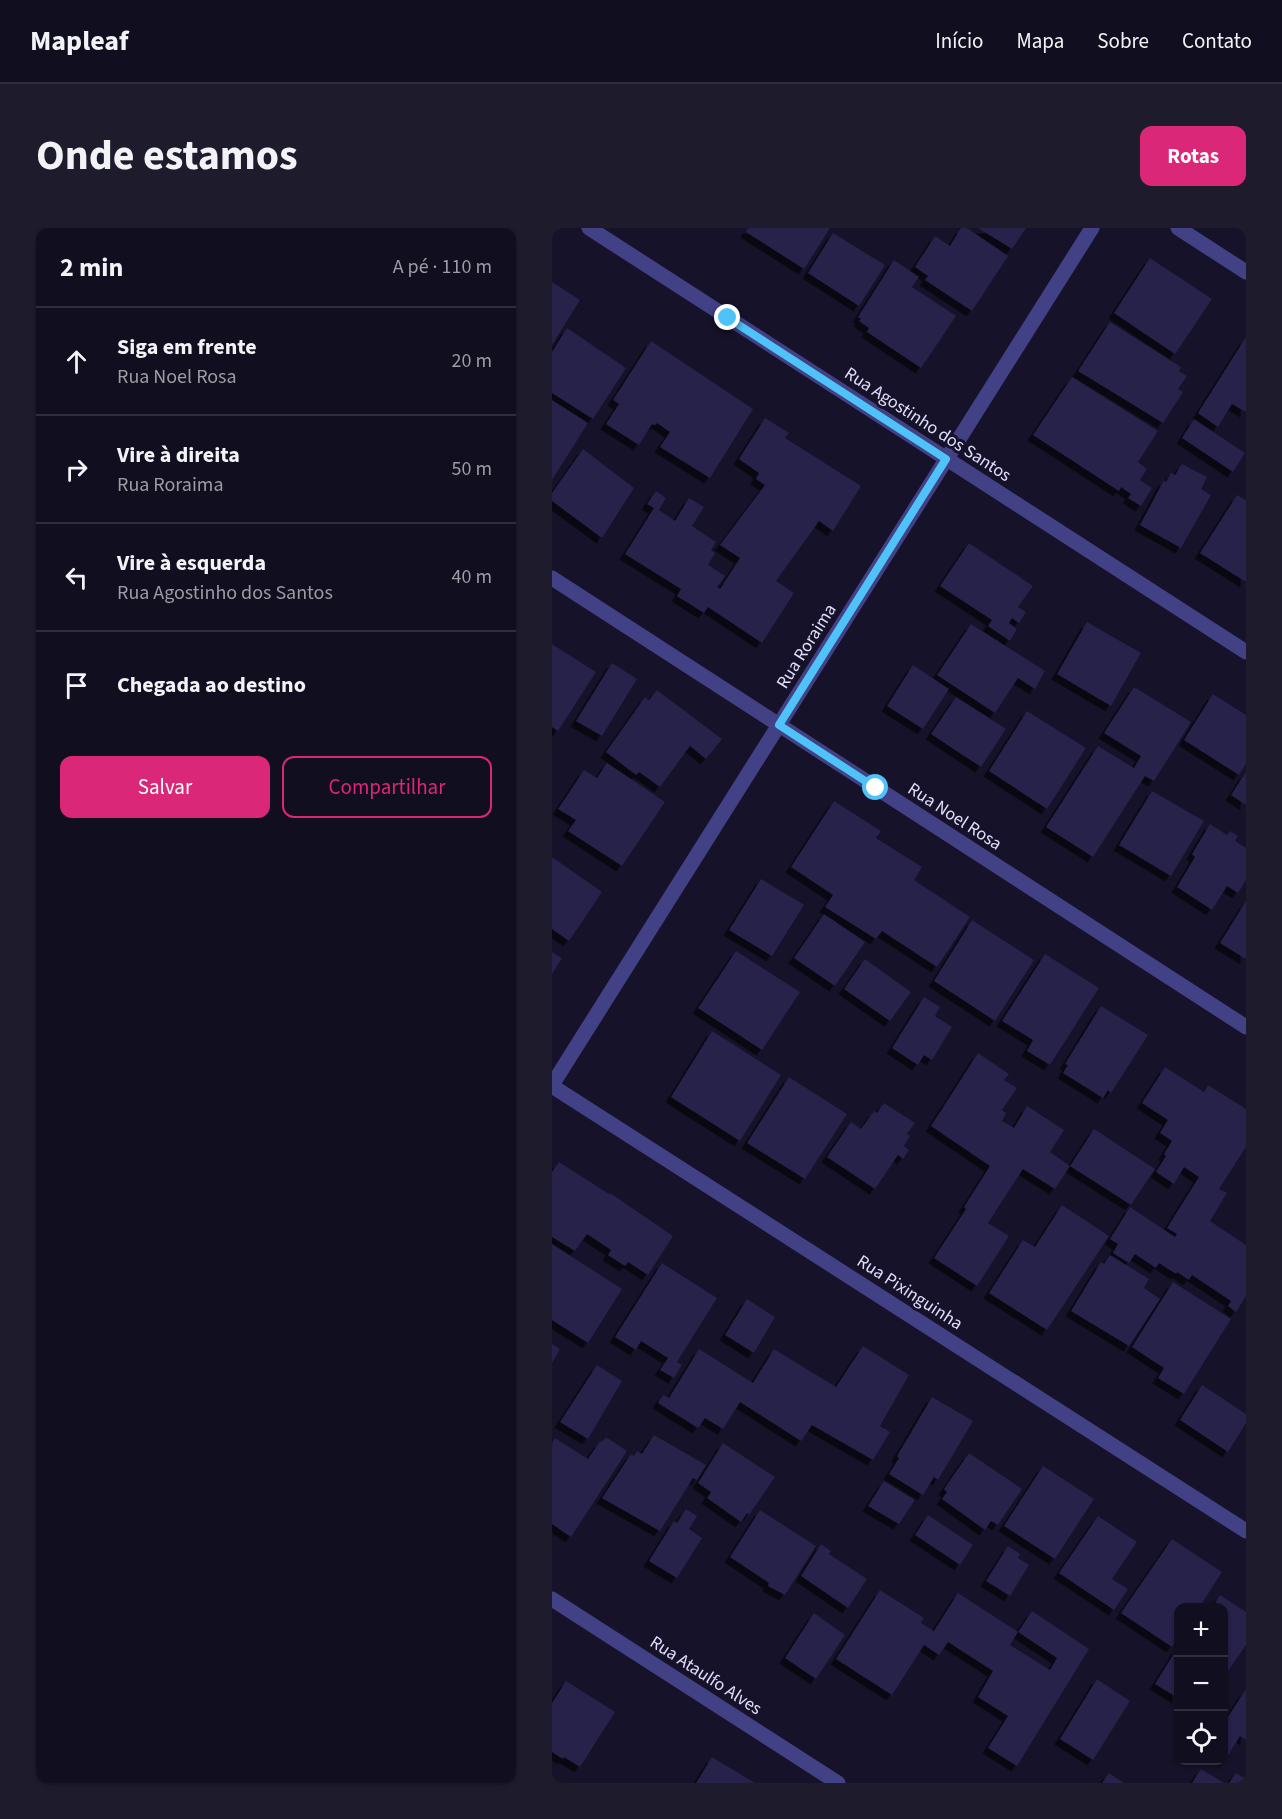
<!DOCTYPE html>
<html lang="pt">
<head>
<meta charset="utf-8">
<style>
  body { margin:0; font-family:"Source Sans 3",sans-serif; background:#1e1c2c; color:#f1f3f6 }
  .controls { position:absolute; right:18px; bottom:18px; display:grid; overflow:hidden; border-radius:12px; box-shadow:0 2px 4px #0004 }
  .controls button { width:54px; height:54px; display:grid; place-items:center; padding:0; border:0; border-bottom:2px solid #302e3d; background:#100e1f; color:#f1f3f6; font:30px sans-serif }
  .stop { position:absolute; width:18px; height:18px; margin:-14px; border:4px solid #4fc3f7; border-radius:50%; background:#fff }
  .stop.end { background:#4fc3f7; border-color:#fff; box-shadow:0 2px 6px #0008 }
  .list { margin:0; padding:0; list-style:none }
  h2 { display:flex; justify-content:space-between; align-items:center; height:78px; margin:0; padding:0 24px; font-size:26px }
  h2 small { font-size:20px; font-weight:400; color:#9c9ca4 }
  .list li { display:grid; grid-template-columns:39px 1fr auto; gap:18px; align-items:center; box-sizing:border-box; height:108px; padding:0 24px; border-top:2px solid #302e3d }
  .list b { display:block; font-size:22px; white-space:nowrap }
  .list p { margin:0; font-size:20px; white-space:nowrap; color:#9c9ca4 }
  .list em { font-size:20px; font-style:normal; color:#9c9ca4 }
  .actions { display:flex; gap:12px; padding:18px 24px }
  .actions a { flex:1; padding:14px 0; border:2px solid #db2777; border-radius:12px; text-align:center; font-size:21px; color:#db2777 }
  .actions .main { background:#db2777; color:#fff }
  .icon { flex:none; width:33px; height:33px; fill:none; stroke:currentColor; stroke-width:2; stroke-linecap:round; stroke-linejoin:round }
  .map { position:relative; flex:none; width:694px; height:1555px; overflow:hidden; border-radius:12px }
  header { display:flex; align-items:center; gap:36px; box-sizing:border-box; height:84px; padding:0 30px; background:#100e1f; border-bottom:2px solid #302e3d }
  header strong { font-size:28px }
  nav { display:flex; gap:33px; margin-inline-start:auto; font-size:21px }
  .intro { display:flex; align-items:center; justify-content:space-between; box-sizing:border-box; height:144px; padding:0 36px }
  h1 { margin:0; font-size:42px }
  .button { padding:15px 27px; border-radius:12px; background:#db2777; color:#fff; font-size:21px; font-weight:700 }
  main { display:flex; gap:36px; padding:0 36px }
  aside { flex:1; background:#100e1f; border-radius:12px; box-shadow:0 2px 4px #0004 }
  .map>svg:first-child { display:block }
  .building { fill:#272049; filter:url(#shadow) }
  .lines { fill:none; stroke-linecap:round; stroke-linejoin:round }
  .minor { stroke:#424185; stroke-width:15 }
  .route { stroke:#4fc3f7; stroke-width:8 }
  .labels { text-anchor:middle; stroke-width:6; stroke-linejoin:round; paint-order:stroke }
  .street-label { font-size:18px; fill:#e0ddfd; stroke:#161229 }
</style>
</head>
<body>
<header>
<strong>Mapleaf</strong>
<nav><a>Início</a><a>Mapa</a><a>Sobre</a><a>Contato</a></nav>
</header>
<div class="intro"><h1>Onde estamos</h1><a class="button">Rotas</a></div>
<main>
<aside>
<h2>2 min<small>A pé · 110 m</small></h2>
<ul class="list">
<li><svg class="icon" aria-label="ahead" viewBox="0 0 24 24"><path d="M12 20V5M6 11l6-6 6 6"/></svg><div><b>Siga em frente</b><p>Rua Noel Rosa</p></div><em>20 m</em></li>
<li><svg class="icon" aria-label="right" viewBox="0 0 24 24"><path d="M7 20v-9h11M14 6l5 5-5 5"/></svg><div><b>Vire à direita</b><p>Rua Roraima</p></div><em>50 m</em></li>
<li><svg class="icon" aria-label="left" viewBox="0 0 24 24"><path d="M17 20v-9H6M10 6l-5 5 5 5"/></svg><div><b>Vire à esquerda</b><p>Rua Agostinho dos Santos</p></div><em>40 m</em></li>
<li><svg class="icon" aria-label="arrive" viewBox="0 0 24 24"><path d="M6 21V4h12l-3 4 3 4H6"/></svg><div><b>Chegada ao destino</b></div></li>
</ul>
<div class="actions"><a class="main">Salvar</a><a>Compartilhar</a></div>
</aside>
<div class="map">
<svg width="694" height="1555" viewBox="0 0 694 1555">
  <defs>
    <filter id="shadow"><feDropShadow dx="-5.5" dy="5.5" stdDeviation="0" flood-color="#0009"/></filter>
  </defs>
  <rect width="100%" height="100%" fill="#161229"/>
  <path class="building" d="M 196,0 L 278,0 L 252,41 L 194,4 Z
    M 409,0 L 415,0 L 456,28 L 420,83 L 373,52 L 376,48 L 363,39 L 383,8 L 398,18 Z
    M 426,0 L 474,0 L 460,21 Z
    M 281,5 L 333,37 L 307,78 L 256,45 Z
    M 598,30 L 660,71 L 623,126 L 562,85 Z
    M 342,32 L 367,49 L 360,59 L 404,88 L 369,140 L 315,104 L 317,100 L 307,93 L 309,91 L 306,89 Z
    M 0,54 L 28,72 L 0,117 Z
    M 558,94 L 629,139 L 627,143 L 635,148 L 626,161 L 631,164 L 611,195 L 526,143 Z
    M 15,100 L 74,140 L 41,191 L 0,165 L 0,124 Z
    M 694,109 L 694,184 L 680,176 L 666,199 L 646,185 Z
    M 99,113 L 201,181 L 158,250 L 108,219 L 118,204 L 105,195 L 103,197 L 100,196 L 87,217 L 54,196 L 67,176 L 61,172 Z
    M 520,149 L 606,203 L 586,234 L 595,241 L 588,252 L 600,260 L 589,278 L 576,270 L 579,266 L 569,259 L 567,263 L 481,207 Z
    M 0,172 L 36,195 L 0,252 Z
    M 213,190 L 237,205 L 233,210 L 309,258 L 281,303 L 267,293 L 224,353 L 242,365 L 210,415 L 156,379 L 152,385 L 125,368 L 129,361 L 73,326 L 102,280 L 95,276 L 104,263 L 114,270 L 107,282 L 123,293 L 137,270 L 152,279 L 140,298 L 164,314 L 159,322 L 163,325 L 156,337 L 173,348 L 165,359 L 168,361 L 188,330 L 168,317 L 213,257 L 204,251 L 207,245 L 187,231 Z
    M 642,191 L 693,225 L 681,244 L 630,210 Z
    M 31,221 L 82,260 L 50,310 L 0,273 L 0,265 Z
    M 630,236 L 655,249 L 649,261 L 659,267 L 629,320 L 588,297 L 612,252 L 614,254 L 619,245 L 623,247 Z
    M 685,267 L 694,272 L 694,354 L 648,325 Z
    M 417,315 L 481,358 L 466,379 L 474,384 L 467,395 L 460,390 L 457,395 L 465,401 L 458,413 L 436,398 L 440,392 L 388,358 Z
    M 535,394 L 589,425 L 559,478 L 505,446 Z
    M 419,396 L 493,443 L 483,461 L 466,450 L 443,485 L 385,447 Z
    M 0,416 L 44,444 L 6,503 L 0,499 Z
    M 60,435 L 85,451 L 50,508 L 24,493 Z
    M 361,437 L 397,461 L 371,501 L 335,478 Z
    M 582,459 L 639,494 L 602,553 L 593,548 L 541,629 L 494,599 L 546,518 L 582,540 L 589,528 L 552,505 Z
    M 105,462 L 170,511 L 154,531 L 138,518 L 108,559 L 87,544 L 84,547 L 54,524 L 93,469 L 97,472 Z
    M 661,466 L 694,487 L 694,536 L 687,547 L 632,512 Z
    M 404,469 L 454,501 L 429,539 L 379,506 Z
    M 475,483 L 534,520 L 495,581 L 437,543 Z
    M 55,535 L 113,574 L 70,638 L 16,603 L 24,592 L 6,581 L 32,542 L 45,550 Z
    M 694,544 L 694,577 L 679,567 Z
    M 600,563 L 652,593 L 619,648 L 567,617 Z
    M 282,573 L 329,603 L 324,610 L 370,639 L 362,652 L 418,689 L 385,739 L 330,703 L 324,711 L 273,679 L 281,667 L 239,639 Z
    M 658,596 L 675,607 L 678,603 L 686,608 L 683,613 L 694,620 L 694,652 L 686,665 L 675,658 L 660,682 L 625,659 L 643,629 L 640,626 Z
    M 0,629 L 50,664 L 17,713 L 0,701 Z
    M 209,651 L 252,677 L 220,728 L 177,702 Z
    M 694,673 L 694,731 L 668,715 Z
    M 272,686 L 313,714 L 283,758 L 242,730 Z
    M 420,692 L 482,732 L 443,793 L 382,753 Z
    M 184,723 L 248,764 L 210,822 L 146,780 Z
    M 0,724 L 10,730 L 0,746 Z
    M 493,726 L 547,760 L 498,837 L 475,823 L 481,812 L 450,793 Z
    M 313,731 L 359,764 L 338,793 L 292,761 Z
    M 372,769 L 388,779 L 383,788 L 400,799 L 380,832 L 372,827 L 366,837 L 340,820 Z
    M 549,778 L 596,807 L 559,865 L 556,862 L 551,870 L 511,845 L 516,837 L 513,836 Z
    M 160,803 L 229,847 L 188,913 L 119,869 Z
    M 426,825 L 457,846 L 452,852 L 465,860 L 450,882 L 454,885 L 450,893 L 462,900 L 475,878 L 512,902 L 498,924 L 518,938 L 503,961 L 471,941 L 436,995 L 457,1008 L 425,1058 L 382,1030 L 414,981 L 412,979 L 438,938 L 379,898 Z
    M 613,839 L 652,864 L 656,857 L 694,881 L 694,919 L 667,961 L 675,965 L 658,993 L 694,1017 L 694,1068 L 684,1084 L 676,1078 L 679,1073 L 640,1047 L 637,1052 L 625,1044 L 624,1046 L 607,1035 L 604,1040 L 583,1026 L 577,1035 L 561,1025 L 566,1016 L 558,1011 L 578,979 L 623,1009 L 625,1006 L 615,1000 L 647,949 L 632,939 L 622,956 L 604,944 L 614,928 L 612,926 L 620,913 L 608,905 L 616,892 L 590,875 Z
    M 237,849 L 295,886 L 253,951 L 195,915 Z
    M 332,875 L 363,895 L 355,906 L 358,908 L 352,918 L 357,922 L 351,931 L 346,927 L 323,961 L 275,929 L 299,894 L 309,901 L 322,883 L 325,885 Z
    M 542,901 L 603,941 L 579,977 L 518,938 Z
    M 7,934 L 57,966 L 58,965 L 121,1008 L 96,1047 L 76,1034 L 73,1038 L 56,1027 L 59,1022 L 35,1006 L 23,1023 L 0,1009 L 0,944 Z
    M 510,977 L 557,1008 L 495,1102 L 437,1065 L 471,1012 L 483,1019 Z
    M 0,1016 L 70,1061 L 36,1115 L 0,1092 Z
    M 558,1027 L 597,1051 L 592,1060 L 608,1071 L 577,1118 L 519,1083 L 549,1034 L 552,1036 Z
    M 110,1035 L 165,1070 L 125,1134 L 130,1137 L 122,1150 L 108,1142 L 116,1130 L 89,1113 L 84,1122 L 63,1109 Z
    M 621,1054 L 679,1091 L 632,1166 L 606,1150 L 612,1140 L 580,1119 Z
    M 195,1071 L 223,1089 L 202,1125 L 173,1107 Z
    M 0,1116 L 8,1121 L 0,1135 Z
    M 311,1118 L 357,1147 L 328,1198 L 338,1204 L 321,1232 L 260,1197 L 249,1213 L 188,1174 L 171,1201 L 153,1190 L 146,1200 L 106,1175 L 111,1167 L 117,1170 L 147,1121 L 201,1155 L 222,1121 L 284,1159 Z
    M 45,1137 L 70,1153 L 36,1211 L 8,1194 Z
    M 650,1157 L 694,1186 L 694,1195 L 676,1224 L 628,1192 Z
    M 380,1169 L 421,1193 L 386,1252 L 382,1249 L 371,1267 L 337,1246 L 347,1230 L 345,1228 Z
    M 102,1207 L 154,1237 L 145,1252 L 141,1250 L 108,1303 L 50,1270 L 79,1226 L 82,1228 L 85,1223 L 90,1226 Z
    M 54,1209 L 75,1223 L 19,1309 L 0,1296 L 0,1216 L 3,1210 L 36,1231 L 48,1213 L 50,1214 Z
    M 171,1215 L 223,1249 L 197,1287 L 195,1285 L 189,1294 L 155,1270 L 159,1264 L 146,1255 Z
    M 417,1225 L 470,1261 L 446,1297 L 439,1293 L 433,1302 L 390,1271 L 395,1264 L 392,1261 Z
    M 491,1238 L 542,1271 L 503,1331 L 452,1298 Z
    M 332,1253 L 363,1272 L 347,1296 L 316,1278 Z
    M 134,1281 L 145,1288 L 137,1301 L 150,1310 L 125,1350 L 97,1333 L 122,1293 L 125,1295 Z
    M 208,1282 L 264,1318 L 233,1367 L 216,1358 L 217,1355 L 178,1329 Z
    M 376,1287 L 421,1317 L 408,1337 L 363,1307 Z
    M 546,1288 L 585,1314 L 560,1351 L 576,1361 L 562,1382 L 507,1345 Z
    M 620,1311 L 670,1344 L 647,1380 L 626,1380 L 626,1410 L 620,1419 L 569,1385 Z
    M 269,1316 L 279,1323 L 277,1326 L 315,1351 L 296,1380 L 249,1348 Z
    M 456,1318 L 468,1326 L 466,1330 L 477,1337 L 458,1368 L 434,1353 Z
    M 328,1362 L 372,1390 L 369,1395 L 382,1403 L 406,1365 L 466,1404 L 458,1417 L 498,1442 L 505,1430 L 466,1404 L 480,1383 L 537,1421 L 465,1538 L 436,1520 L 456,1488 L 426,1469 L 441,1443 L 396,1414 L 387,1427 L 372,1417 L 340,1467 L 284,1431 Z
    M 668,1367 L 694,1384 L 694,1417 L 676,1443 L 672,1440 L 672,1380 L 660,1380 Z
    M 262,1385 L 293,1407 L 264,1451 L 233,1430 Z
    M 626,1419 L 626,1470 L 603,1456 Z
    M 545,1451 L 578,1473 L 541,1532 L 508,1511 Z
    M 14,1453 L 63,1484 L 28,1539 L 12,1529 L 11,1531 L 0,1524 L 0,1475 Z
    M 694,1461 L 694,1512 L 688,1508 L 672,1534 L 672,1495 Z
    M 160,1529 L 203,1555 L 144,1555 Z
    M 649,1541 L 672,1555 L 640,1555 Z
    M 557,1545 L 572,1555 L 550,1555 Z
    M 684,1545 L 694,1551 L 694,1555 L 677,1555 Z"/>
  <g class="lines">
    <path class="minor" d="M 37,0 L 694,424
      M 626,0 L 694,44
      M 0,350 L 694,799
      M 0,857 L 540,0
      M 0,858 L 694,1303
      M 0,1371 L 286,1555"/>
  </g>
  <g class="lines">
    <path class="route" d="M 176,90 L 394,231 L 227,497 L 324,560"/>
  </g>
  <g class="labels">
    <g class="street-label">
      <text transform="translate(376 196) rotate(33)" y="6">Rua Agostinho dos Santos</text>
      <text transform="translate(254 418) rotate(-58)" y="6">Rua Roraima</text>
      <text transform="translate(403 588) rotate(33)" y="6">Rua Noel Rosa</text>
      <text transform="translate(358 1064) rotate(33)" y="6">Rua Pixinguinha</text>
      <text transform="translate(154 1447) rotate(33)" y="6">Rua Ataulfo Alves</text>
    </g>
  </g>
</svg>
<div class="controls">
<button>+</button>
<button>−</button>
<button><svg class="icon" aria-label="locate" viewBox="0 0 24 24"><circle cx="12" cy="12" r="6"/><path d="M12 2v4M12 18v4M2 12h4M18 12h4"/></svg></button>
</div>
<div class="stop" style="left:324px;top:560px"></div>
<div class="stop end" style="left:176px;top:90px"></div>
</div>
</main>
</body>
</html>
